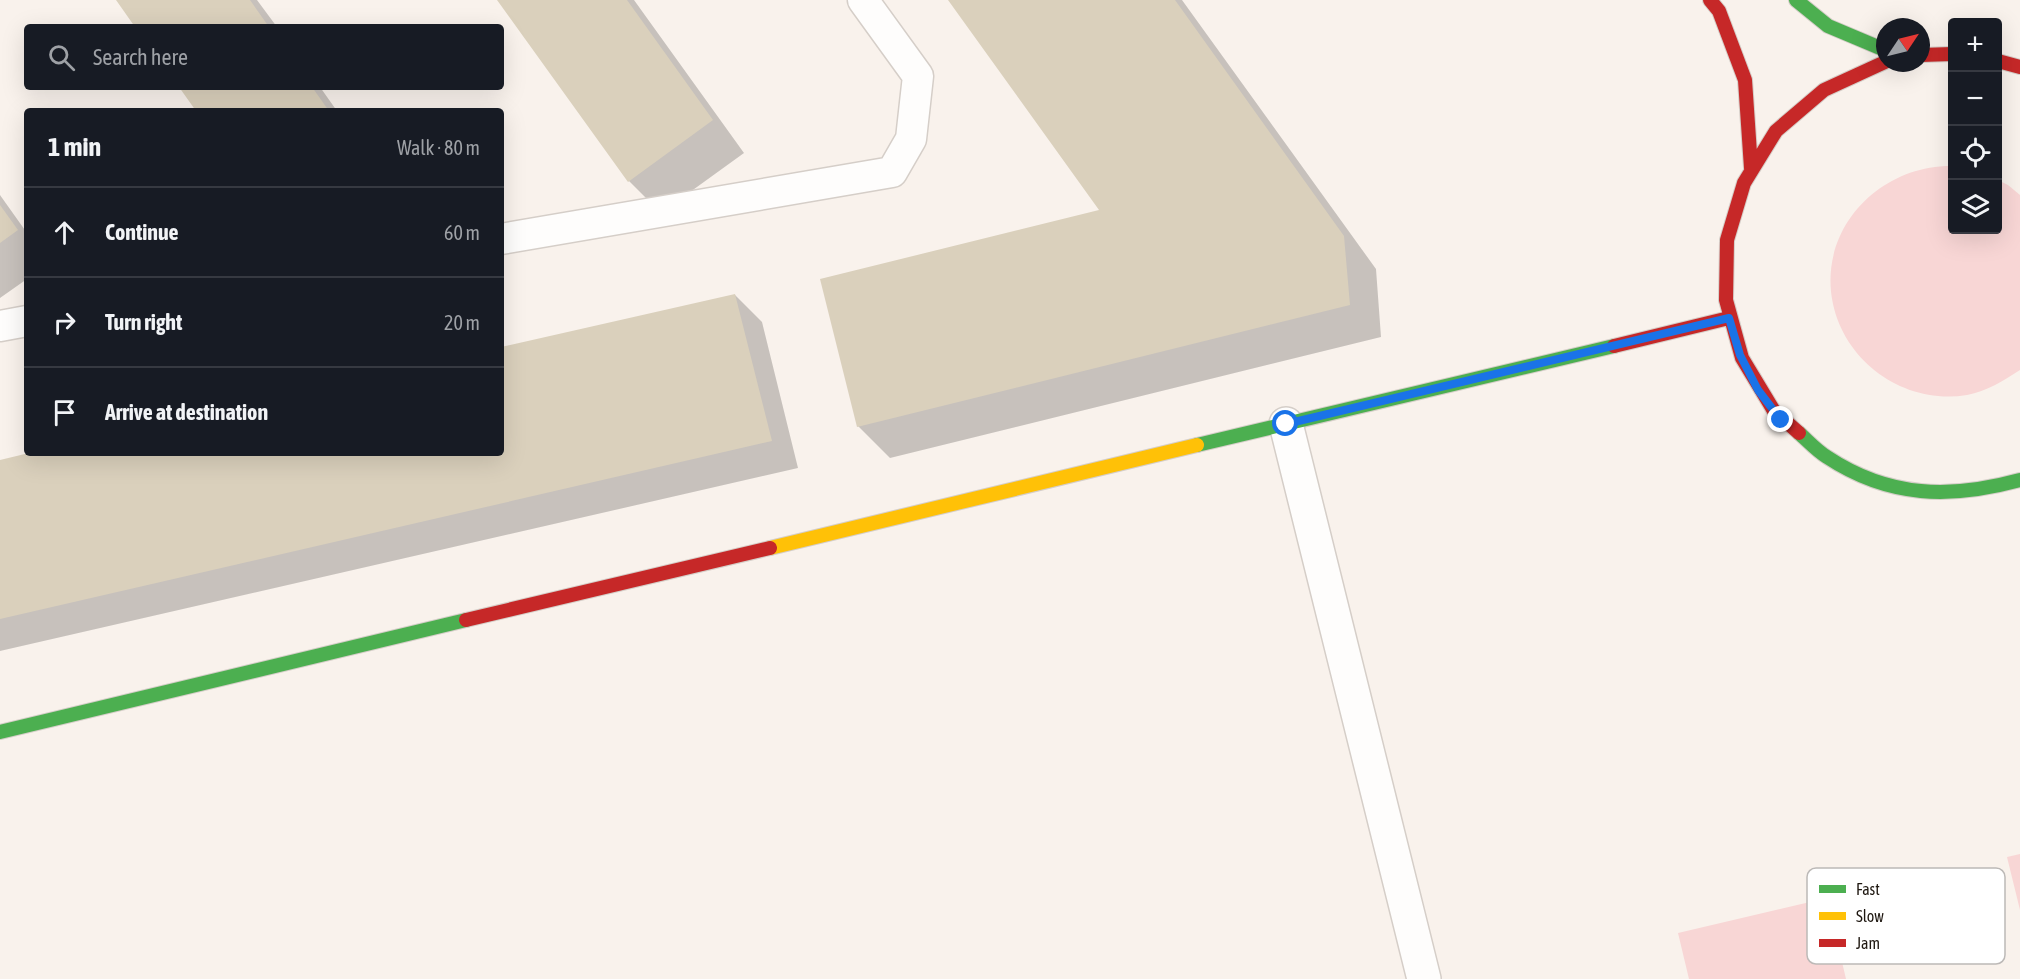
<!DOCTYPE html>
<html lang="en">
<head>
<meta charset="utf-8">
<style>
  body { margin:0; font-family:"Asap Condensed",sans-serif; background:#20242c; color:#f1f3f6 }
  .controls { position:absolute; right:18px; top:18px; display:grid; overflow:hidden; border-radius:6px; box-shadow:0 6px 24px #0002 }
  .controls button { width:54px; height:54px; display:grid; place-items:center; padding:0; border:0; border-bottom:2px solid #363941; background:#171b24; color:#f1f3f6; font:30px sans-serif }
  .compass { position:absolute; left:1876px; top:18px; width:54px; height:54px; border-radius:50%; background:#171b24; box-shadow:0 6px 24px #0002; rotate:55deg }
  .stop { position:absolute; width:18px; height:18px; margin:-14px; border:4px solid #1a73e8; border-radius:50%; background:#fff }
  .stop.end { background:#1a73e8; border-color:#fff; box-shadow:0 2px 6px #0008 }
  .list { margin:0; padding:0; list-style:none }
  h2 { display:flex; justify-content:space-between; align-items:center; height:78px; margin:0; padding:0 24px; font-size:26px }
  h2 small { font-size:20px; font-weight:400; color:#9ea1a6 }
  .list li { display:grid; grid-template-columns:39px 1fr auto; gap:18px; align-items:center; box-sizing:border-box; height:90px; padding:0 24px; border-top:2px solid #363941 }
  .list b { display:block; font-size:22px; white-space:nowrap }
  .list em { font-size:20px; font-style:normal; color:#9ea1a6 }
  .icon { flex:none; width:33px; height:33px; fill:none; stroke:currentColor; stroke-width:2; stroke-linecap:round; stroke-linejoin:round }
  .map { position:relative; flex:none; width:2020px; height:979px; overflow:hidden }
  .search { position:absolute; background:#171b24; box-shadow:0 6px 24px #0002; left:24px; top:24px; width:480px; height:66px; display:flex; align-items:center; gap:15px; box-sizing:border-box; padding:0 21px; border-radius:6px; color:#9ea1a6; font-size:22px }
  .panel { position:absolute; background:#171b24; box-shadow:0 6px 24px #0002; left:24px; top:108px; width:480px; height:348px; border-radius:6px }
  .map>svg:first-child { display:block }
  .green { fill:#f8d6d5 }
  .shadow { fill:#0003 }
  .building { fill:#dad0bc }
  .lines { fill:none; stroke-linecap:round; stroke-linejoin:round }
  .lane-casing { stroke:#d5cec8; stroke-width:33 }
  .street-casing { stroke:#d5cec8; stroke-width:36 }
  .fast-casing { stroke:#d5cec8; stroke-width:16 }
  .slow-casing { stroke:#d5cec8; stroke-width:16 }
  .jam-casing { stroke:#d5cec8; stroke-width:16 }
  .lane { stroke:#fefdfc; stroke-width:30 }
  .street { stroke:#fefdfc; stroke-width:33 }
  .fast { stroke:#4caf50; stroke-width:14 }
  .slow { stroke:#ffc107; stroke-width:14 }
  .jam { stroke:#c62828; stroke-width:14 }
  .route { stroke:#1a73e8; stroke-width:8 }
  .key { fill:#fff; stroke:#bcb9b7; stroke-width:1.5 }
  .key-label { font-size:16px; fill:#1e1710 }
</style>
</head>
<body>
<div class="map">
<svg width="2020" height="979" viewBox="0 0 2020 979">
  <rect width="100%" height="100%" fill="#f9f2ec"/>
  <path class="green" d="M 1952,166 L 1952,230 L 1998,230 L 1998,180 L 2008,185 L 2020,195 L 2020,370 C 2003,381 1987,391 1967,395 C 1906,405 1846,364 1833,304 C 1817,230 1879,165 1952,166 Z
    M 2020,854 L 2020,910 L 2007,857 Z
    M 1827,898 L 1846,979 L 1689,979 L 1678,933 Z"/>
  <path class="shadow" d="M 118,0 L 257,0 L 277,27 L 137,27 Z
    M 499,0 L 634,0 L 744,153 L 661,213 L 629,181 Z
    M 950,0 L 1182,0 L 1376,269 L 1381,337 L 890,458 L 858,426 L 1102,211 Z
    M 180,87 L 320,87 L 337,111 L 198,111 Z
    M 0,195 L 27,233 L 27,279 L 0,298 Z
    M 735,295 L 762,322 L 798,468 L 0,651 L 0,461 L 37,453 L 501,453 L 501,348 Z"/>
  <path class="building" d="M 116,0 L 250,0 L 269,27 L 135,27 Z
    M 497,0 L 627,0 L 713,120 L 628,182 Z
    M 948,0 L 1175,0 L 1344,236 L 1350,305 L 857,427 L 820,279 L 1099,210 Z
    M 179,87 L 312,87 L 329,111 L 196,111 Z
    M 0,205 L 18,230 L 0,243 Z
    M 735,294 L 772,441 L 0,619 L 0,460 L 29,453 L 501,453 L 501,347 Z"/>
  <g class="lines">
    <defs>
      <path id="lane" d="M 501,239 L 892,172 L 911,139 L 918,76 L 863,0
        M 0,326 L 27,321"/>
      <path id="street" d="M 1286,424 L 1424,979"/>
      <path id="fast" d="M 1796,0 L 1828,26 L 1885,50
        M 1799,433 C 1808,441 1817,451 1827,457 C 1889,498 1951,499 2020,480
        M 1197,445 L 1614,346
        M 0,732 L 466,620"/>
      <path id="slow" d="M 770,548 L 1197,445"/>
      <path id="jam" d="M 1710,0 L 1719,11 L 1745,80 L 1751,168
        M 1921,55 L 1952,54
        M 1998,61 L 2020,67
        M 1614,346 L 1729,318
        M 1799,433 L 1774,411 L 1742,358 L 1726,300 L 1727,240 L 1744,183 L 1776,131 L 1824,90 L 1885,62
        M 466,620 L 770,548"/>
    </defs>
    <use href="#lane" class="lane-casing"/>
    <use href="#street" class="street-casing"/>
    <use href="#fast" class="fast-casing"/>
    <use href="#slow" class="slow-casing"/>
    <use href="#jam" class="jam-casing"/>
    <use href="#lane" class="lane"/>
    <use href="#street" class="street"/>
    <use href="#fast" class="fast"/>
    <use href="#slow" class="slow"/>
    <use href="#jam" class="jam"/>
  </g>
  <g class="lines">
    <path class="route" d="M 1286,424 L 1729,318 L 1740,355 L 1758,390 L 1781,420"/>
  </g>
  <rect x="1807" y="868" width="198" height="96" rx="9" class="key"/>
  <rect x="1819" y="885" width="27" height="8" fill="#4caf50"/>
  <rect x="1819" y="912" width="27" height="8" fill="#ffc107"/>
  <rect x="1819" y="939" width="27" height="8" fill="#c62828"/>
  <g class="key-label">
    <text x="1856" y="895">Fast</text>
    <text x="1856" y="922">Slow</text>
    <text x="1856" y="949">Jam</text>
  </g>
</svg>
<div class="controls">
<button>+</button>
<button>−</button>
<button><svg class="icon" aria-label="locate" viewBox="0 0 24 24"><circle cx="12" cy="12" r="6"/><path d="M12 2v4M12 18v4M2 12h4M18 12h4"/></svg></button>
<button><svg class="icon" aria-label="layers" viewBox="0 0 24 24"><path d="M12 4l9 5-9 5-9-5zM3 14l9 5 9-5"/></svg></button>
</div>
<svg class="compass" viewBox="-18 -18 36 36"><path d="M0-13l5 13h-10z" fill="#e53935"/><path d="M0 13l5-13h-10z" fill="#9ea1a6"/></svg>
<div class="stop" style="left:1286px;top:424px"></div>
<div class="stop end" style="left:1781px;top:420px"></div>
<div class="search"><svg class="icon" aria-label="search" viewBox="0 0 24 24"><circle cx="10" cy="10" r="6"/><path d="M15 15l6 6"/></svg>Search here</div>
<section class="panel">
<h2>1 min<small>Walk · 80 m</small></h2>
<ul class="list">
<li><svg class="icon" aria-label="ahead" viewBox="0 0 24 24"><path d="M12 20V5M6 11l6-6 6 6"/></svg><div><b>Continue</b></div><em>60 m</em></li>
<li><svg class="icon" aria-label="right" viewBox="0 0 24 24"><path d="M7 20v-9h11M14 6l5 5-5 5"/></svg><div><b>Turn right</b></div><em>20 m</em></li>
<li><svg class="icon" aria-label="arrive" viewBox="0 0 24 24"><path d="M6 21V4h12l-3 4 3 4H6"/></svg><div><b>Arrive at destination</b></div></li>
</ul>
</section>
</div>
</body>
</html>
